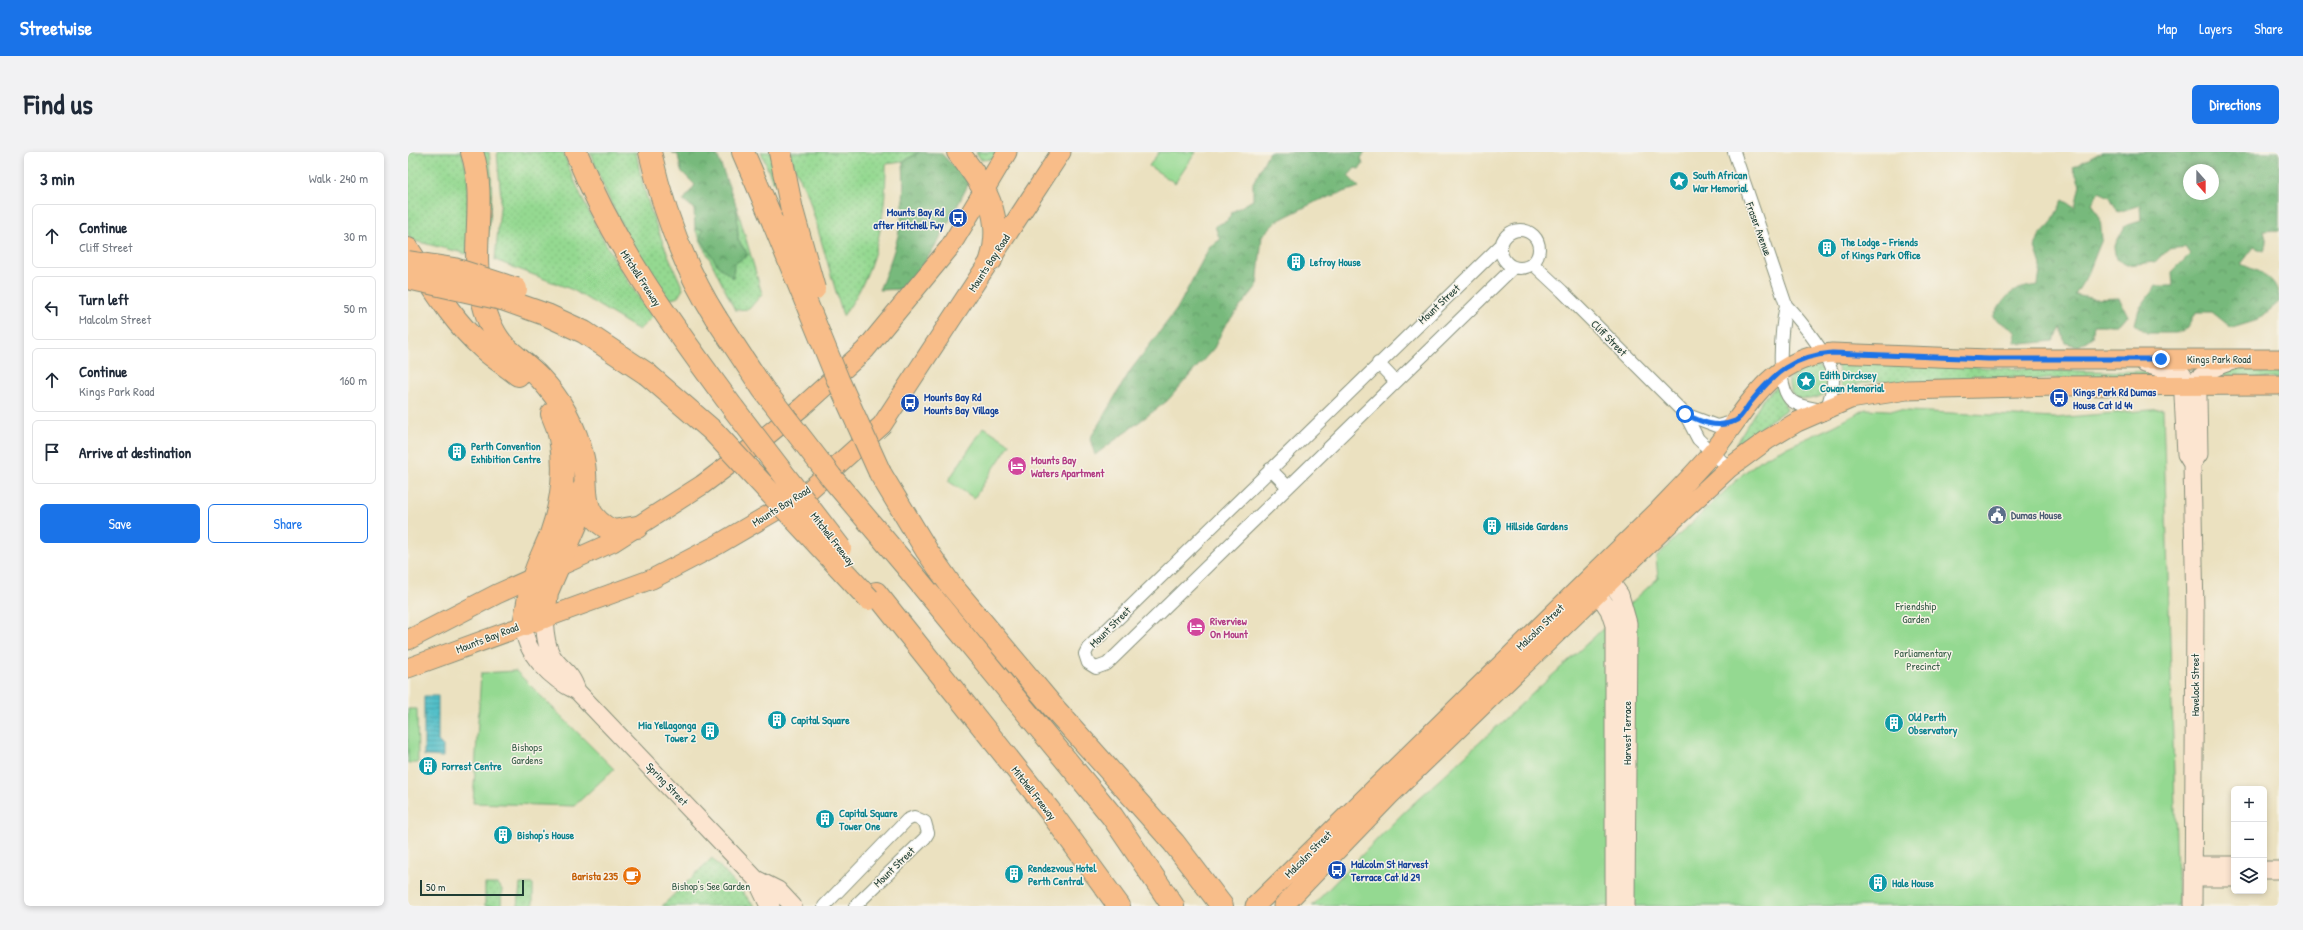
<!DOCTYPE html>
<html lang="en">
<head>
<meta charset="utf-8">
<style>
  body { margin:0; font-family:"Patrick Hand",sans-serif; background:#f2f2f3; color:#1f2937 }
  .controls { position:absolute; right:12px; bottom:12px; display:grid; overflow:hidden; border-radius:6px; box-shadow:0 2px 6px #0003 }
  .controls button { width:36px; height:36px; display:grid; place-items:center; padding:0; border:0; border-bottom:1px solid #e0e1e3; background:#fff; color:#1f2937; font:20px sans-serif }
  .compass { position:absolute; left:1775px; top:12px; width:36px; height:36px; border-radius:50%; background:#fff; box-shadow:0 2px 6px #0003; rotate:159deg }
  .scale { position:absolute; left:12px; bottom:10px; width:104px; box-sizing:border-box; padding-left:4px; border:2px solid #1f3d34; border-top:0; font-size:11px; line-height:14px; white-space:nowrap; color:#1f3d34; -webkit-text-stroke:3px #f7f3e8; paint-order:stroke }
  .stop { position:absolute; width:12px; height:12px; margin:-9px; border:3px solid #1a73e8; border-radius:50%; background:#fff }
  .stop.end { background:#1a73e8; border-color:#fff; box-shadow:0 1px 4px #0008 }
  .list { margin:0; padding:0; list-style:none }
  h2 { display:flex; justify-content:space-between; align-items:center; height:52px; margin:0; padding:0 16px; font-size:17px }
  h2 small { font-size:13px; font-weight:400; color:#747a83 }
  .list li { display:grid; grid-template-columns:26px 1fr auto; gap:12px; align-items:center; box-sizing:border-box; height:64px; margin:0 8px 8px; padding:0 8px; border:1px solid #e0e1e3; border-radius:6px }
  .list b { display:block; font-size:15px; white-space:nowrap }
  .list p { margin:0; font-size:13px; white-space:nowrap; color:#747a83 }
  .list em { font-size:13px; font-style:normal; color:#747a83 }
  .actions { display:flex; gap:8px; padding:12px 16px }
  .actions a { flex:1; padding:9px 0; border:1px solid #1a73e8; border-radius:6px; text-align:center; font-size:14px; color:#1a73e8 }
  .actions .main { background:#1a73e8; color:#fff }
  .icon { flex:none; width:22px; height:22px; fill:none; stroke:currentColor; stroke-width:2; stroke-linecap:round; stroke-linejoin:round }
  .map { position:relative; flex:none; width:1871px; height:754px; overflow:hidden; border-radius:6px }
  header { display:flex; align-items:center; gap:24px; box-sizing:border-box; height:56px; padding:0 20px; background:#1a73e8; color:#fff }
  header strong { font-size:19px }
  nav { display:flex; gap:22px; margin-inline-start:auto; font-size:14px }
  .intro { display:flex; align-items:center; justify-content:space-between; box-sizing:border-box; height:96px; padding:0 24px }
  h1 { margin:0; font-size:28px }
  .button { padding:10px 18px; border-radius:6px; background:#1a73e8; color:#fff; font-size:14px; font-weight:700 }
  main { display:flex; gap:24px; padding:0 24px }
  aside { flex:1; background:#fff; border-radius:6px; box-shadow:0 2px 6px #0003 }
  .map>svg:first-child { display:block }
  .grass { fill:url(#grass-dots); stroke:#5a8b62 }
  .forest { fill:url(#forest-crowns); stroke:#4b7b58; fill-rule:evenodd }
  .park { fill:#94d991; stroke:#5a8b62 }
  .water { fill:url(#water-rules); stroke:#387e7e }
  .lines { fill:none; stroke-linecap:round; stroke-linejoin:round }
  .street-casing { stroke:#858f7a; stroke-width:14 }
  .secondary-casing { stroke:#858f7a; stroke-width:19 }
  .primary-casing { stroke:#858f7a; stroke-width:21 }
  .highway-casing { stroke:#858f7a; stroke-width:24 }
  .street { stroke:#fff; stroke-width:12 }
  .secondary { stroke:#fce5d0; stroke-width:17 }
  .primary { stroke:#f8bd89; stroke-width:19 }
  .highway { stroke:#f8bd89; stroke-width:22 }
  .highway-bridge-casing { stroke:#858f7a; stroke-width:24; stroke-linecap:butt }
  .highway-bridge { stroke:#f8bd89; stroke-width:22 }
  .route { stroke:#1a73e8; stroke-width:5 }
  .labels { text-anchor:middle; stroke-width:3; stroke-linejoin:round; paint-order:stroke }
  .culture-label { font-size:11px; font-weight:bold; fill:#0d838f; stroke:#f7f3e8; text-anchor:start }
  .transit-label { font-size:11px; font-weight:bold; fill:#164399; stroke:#f7f3e8; text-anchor:start }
  .street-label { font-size:11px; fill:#1f3d34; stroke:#f7f3e8 }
  .hotel-label { font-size:11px; font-weight:bold; fill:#b23c85; stroke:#f7f3e8; text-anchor:start }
  .service-label { font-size:11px; font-weight:bold; fill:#4e5e75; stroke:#f7f3e8; text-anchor:start }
  .park-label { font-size:11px; fill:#365c47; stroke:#f7f3e8 }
  .food-label { font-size:11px; font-weight:bold; fill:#c56008; stroke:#f7f3e8; text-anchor:end }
</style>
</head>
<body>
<header>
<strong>Streetwise</strong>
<nav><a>Map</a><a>Layers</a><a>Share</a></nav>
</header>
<div class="intro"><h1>Find us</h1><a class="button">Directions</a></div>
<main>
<aside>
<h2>3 min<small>Walk · 240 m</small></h2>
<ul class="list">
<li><svg class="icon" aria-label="ahead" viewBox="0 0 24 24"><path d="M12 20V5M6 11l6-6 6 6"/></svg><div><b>Continue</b><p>Cliff Street</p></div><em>30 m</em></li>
<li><svg class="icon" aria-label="left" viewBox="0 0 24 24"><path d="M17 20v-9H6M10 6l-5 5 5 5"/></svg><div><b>Turn left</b><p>Malcolm Street</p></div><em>50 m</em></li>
<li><svg class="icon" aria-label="ahead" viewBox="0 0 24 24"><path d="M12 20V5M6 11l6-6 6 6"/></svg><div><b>Continue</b><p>Kings Park Road</p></div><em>160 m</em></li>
<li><svg class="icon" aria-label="arrive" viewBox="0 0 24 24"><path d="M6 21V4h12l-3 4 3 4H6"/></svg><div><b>Arrive at destination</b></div></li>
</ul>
<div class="actions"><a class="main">Save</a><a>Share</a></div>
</aside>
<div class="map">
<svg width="1871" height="754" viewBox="0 0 1871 754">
  <defs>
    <pattern id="grass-dots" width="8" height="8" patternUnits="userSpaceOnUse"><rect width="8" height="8" fill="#94d991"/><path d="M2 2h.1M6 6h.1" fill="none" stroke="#7fbb7e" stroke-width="1.8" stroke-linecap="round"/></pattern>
    <pattern id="forest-crowns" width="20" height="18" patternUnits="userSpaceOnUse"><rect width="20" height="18" fill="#77b97b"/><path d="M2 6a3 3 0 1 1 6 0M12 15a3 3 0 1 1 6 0" fill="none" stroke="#619866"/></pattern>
    <pattern id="water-rules" width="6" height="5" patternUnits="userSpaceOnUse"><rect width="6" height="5" fill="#52bfc9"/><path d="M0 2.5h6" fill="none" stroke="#439ca4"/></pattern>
  </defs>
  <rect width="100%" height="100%" fill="#f7f3e8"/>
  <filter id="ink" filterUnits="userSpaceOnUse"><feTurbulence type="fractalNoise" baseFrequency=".025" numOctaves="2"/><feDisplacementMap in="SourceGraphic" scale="8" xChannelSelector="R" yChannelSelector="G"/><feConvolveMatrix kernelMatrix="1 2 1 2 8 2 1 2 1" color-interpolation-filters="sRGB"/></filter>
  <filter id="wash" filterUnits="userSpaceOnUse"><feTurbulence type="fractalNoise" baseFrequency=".012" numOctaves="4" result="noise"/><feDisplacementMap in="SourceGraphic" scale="16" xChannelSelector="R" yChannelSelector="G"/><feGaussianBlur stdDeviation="0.9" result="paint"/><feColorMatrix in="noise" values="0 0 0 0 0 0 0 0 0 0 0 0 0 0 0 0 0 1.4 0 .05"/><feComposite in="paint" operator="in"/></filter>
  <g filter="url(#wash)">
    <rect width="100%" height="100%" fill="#ebe1c0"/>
    <path class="grass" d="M 0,0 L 54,0 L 60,23 L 59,102 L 3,88 L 0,83 Z
      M 74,0 L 81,0 C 85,30 84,59 79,89 Z
      M 89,0 L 155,0 C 177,60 208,113 244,165 L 231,178 L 165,138 L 87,108 L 93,46 Z
      M 182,0 L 228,0 C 236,49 255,92 275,137 L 270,145 L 260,148 C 227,102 201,53 182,0 Z
      M 353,0 L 364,0 L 372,32 L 365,30 Z
      M 382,0 L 511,0 L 495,10 L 478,12 C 478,66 468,121 435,164 L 400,43 L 385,12 Z
      M 568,0 L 589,0 L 585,7 L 573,8 Z
      M 329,56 L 354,142 L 341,157 L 327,158 L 287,77 L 295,77 L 326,112 L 340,103 L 330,88 Z
      M 1429,209 L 1661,219 L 1757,220 L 1771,224 L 1496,230 L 1466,229 L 1435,235 L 1433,233 Z
      M 1405,212 L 1417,218 C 1418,222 1421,227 1421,231 C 1420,248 1396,250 1385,244 C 1374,221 1386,220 1405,212 Z
      M 1871,214 L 1871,227 L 1802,224 L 1825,215 Z
      M 1369,234 L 1379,257 L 1327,293 L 1355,247 Z
      M 304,706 L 347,754 L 254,754 Z
      M 77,732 L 89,732 L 94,737 L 93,754 L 77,754 Z
      M 112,732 L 125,732 L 125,754 L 110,754 Z"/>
    <path class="forest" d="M 263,0 L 308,0 L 329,56 L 330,88 L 340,103 L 326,112 L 325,126 L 310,114 L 292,85 L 295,77 L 287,77 L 286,56 L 275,49 L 287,33 L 273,19 L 270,3 Z
      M 511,0 L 533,1 L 561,31 C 542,68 524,105 496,137 L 471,138 C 491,92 498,61 495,10 Z
      M 861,0 L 957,0 L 953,6 L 955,13 L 951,17 L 947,16 L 940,24 L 951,35 L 909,49 L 869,69 L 854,84 L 849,134 L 816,175 L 806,196 L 759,249 L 687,303 L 682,287 L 722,219 L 769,157 L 802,94 L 812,88 L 807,74 L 819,69 L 824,60 L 845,48 L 845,31 Z
      M 1694,0 L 1871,0 L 1871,78 L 1856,79 L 1859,91 L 1856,99 L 1846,95 L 1833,112 C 1852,121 1871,124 1871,150 L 1850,168 L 1824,176 L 1804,160 L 1788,160 L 1780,176 L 1768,181 L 1739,181 L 1727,172 L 1731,157 L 1748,134 L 1765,134 L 1764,120 L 1782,102 L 1777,95 L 1760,97 L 1747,110 L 1719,113 L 1708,107 L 1706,95 L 1717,74 L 1733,69 L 1732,53 L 1710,60 L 1702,45 L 1691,40 L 1684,51 L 1692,66 L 1694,87 L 1680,122 L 1667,143 L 1687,147 L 1711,146 L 1720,164 L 1708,173 L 1686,173 L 1684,185 L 1671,194 L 1657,191 L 1653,176 L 1645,189 L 1615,192 L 1606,190 L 1608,180 L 1585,165 C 1600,141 1602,137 1630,133 L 1633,113 L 1627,95 L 1631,84 L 1643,71 L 1655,48 L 1667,55 L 1672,33 L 1665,15 ZM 1781,18 L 1805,18 L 1805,42 L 1781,42 Z"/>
    <path class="park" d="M 751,0 L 788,0 L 767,31 L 741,14 Z
      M 1458,257 L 1647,266 L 1755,257 L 1770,754 L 904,754 L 993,663 L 1250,426 L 1248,405 L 1336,321 L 1357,305 L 1426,274 Z
      M 576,275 L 602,292 L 566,346 L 540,329 Z
      M 108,519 L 206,617 L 166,654 L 65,651 L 73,521 Z
      M 0,557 L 9,557 L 10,611 L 0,611 Z"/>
    <path class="water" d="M 16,544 L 30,544 L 30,589 L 35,594 L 35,605 L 16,604 Z"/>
  </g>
  <g filter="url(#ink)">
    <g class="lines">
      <defs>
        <path id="street" d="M 1326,0 L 1378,153 C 1391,167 1423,206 1425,225 C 1426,236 1422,245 1419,256
          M1093 97a19 19 0 1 1 38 0a19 19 0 1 1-38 0Z
          M 1093,93 L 680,496 L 677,502 L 680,511 L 688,516 L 699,512 L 1106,115
          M 1125,112 L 1154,139 L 1277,262 L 1290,287 L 1321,316
          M 1378,153 C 1374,173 1366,235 1384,249 C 1392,255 1404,256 1414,258
          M 970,211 L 988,230
          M 1277,262 L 1309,274 L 1328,269
          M 862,317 L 880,335
          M 416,754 L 499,668 L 506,665 L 517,670 L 520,681 L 517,686 L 447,754"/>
        <path id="secondary" d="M 1737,212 L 1774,222 L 1790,244 L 1791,302 L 1784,312
          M 1195,419 L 1212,443 L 1220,471 L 1218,754
          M 1183,431 L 1201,458 L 1206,473 L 1206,754
          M 136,465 C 137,478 137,491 143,502 C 152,518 162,517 169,539
          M 116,472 C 115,501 145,528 169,539 L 348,727 L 359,750 L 363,754
          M 1785,713 L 1826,713
          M 1856,718 L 1871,718
          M 1785,726 L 1826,726
          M 348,727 L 370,738 L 385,754
          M 1785,754 L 1787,460 L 1784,312 L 1778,302 L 1775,244 C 1785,226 1807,213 1826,209"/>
        <path id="primary" d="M 0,488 L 89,442 L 205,390 L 294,333 L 346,294 L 394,255 L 457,198 L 542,95 L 599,0
          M 0,516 L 244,427 L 309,393 L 398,341 L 474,273 L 653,0
          M 847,754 L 1250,359 C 1268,340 1287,321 1304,301 C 1340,257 1360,206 1424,201 L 1580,207 L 1871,207
          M 875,754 L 982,643 L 1263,370 L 1321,316 L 1359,288 L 1389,270 L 1442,247 L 1499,238 L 1649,234 L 1871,233"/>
        <path id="highway" d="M 64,0 C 80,49 60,101 75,150 C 79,166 86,184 98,196 C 109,206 122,215 132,226 C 153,248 168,277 175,306 C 182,337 168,361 205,379 L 229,375
          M 168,0 C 207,97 264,173 325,256
          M 242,0 C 255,58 276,115 308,166
          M 335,0 L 366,72
          M 372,0 L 384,58
          M 550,0 C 576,34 597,63 583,108
          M 0,97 C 23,132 44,169 76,197 C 87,207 99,214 110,223
          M 94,147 L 139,163 L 176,180 L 239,222
          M 472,321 L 519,399 L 542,432 L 645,555 L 766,691 L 814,754
          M 499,415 L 704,664 L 765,754
          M 468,441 L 641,658 L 711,754
          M 136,465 L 139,440 L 168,373 L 175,337
          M 116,472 C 119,457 121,442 125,427 C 129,412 137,397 143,382 C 156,345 161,298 144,262"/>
      </defs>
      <use href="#street" class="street-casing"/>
      <use href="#secondary" class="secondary-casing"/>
      <use href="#primary" class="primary-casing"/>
      <use href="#highway" class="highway-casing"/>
      <use href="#street" class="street"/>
      <use href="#secondary" class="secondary"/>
      <use href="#primary" class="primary"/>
      <use href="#highway" class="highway"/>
      <defs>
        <path id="highway-bridge" d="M 384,58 L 406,137
          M 366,72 L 430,228 L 472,321
          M 0,110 L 46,117 L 108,137
          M 0,126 L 94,147
          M 308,166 L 355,237 L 423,325 L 499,415
          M 239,222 L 305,279 L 461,447
          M 325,256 L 432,396"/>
      </defs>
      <use href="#highway-bridge" class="highway-bridge-casing"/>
      <use href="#highway-bridge" class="highway-bridge"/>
    </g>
  </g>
  <g class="lines" filter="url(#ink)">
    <path class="route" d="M 1277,262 C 1293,270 1309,277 1327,269 C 1333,267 1338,256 1342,251 C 1366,221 1385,204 1424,201 L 1580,207 L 1753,207"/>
  </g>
  <defs>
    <symbol id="sight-disc" viewBox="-11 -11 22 22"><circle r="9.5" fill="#0f9aa8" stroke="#f7f3e8"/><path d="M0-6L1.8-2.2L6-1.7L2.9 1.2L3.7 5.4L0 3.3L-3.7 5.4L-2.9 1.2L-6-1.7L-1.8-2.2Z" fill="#fff"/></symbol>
    <symbol id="bus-disc" viewBox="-11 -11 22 22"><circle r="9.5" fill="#1a4fb4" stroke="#f7f3e8"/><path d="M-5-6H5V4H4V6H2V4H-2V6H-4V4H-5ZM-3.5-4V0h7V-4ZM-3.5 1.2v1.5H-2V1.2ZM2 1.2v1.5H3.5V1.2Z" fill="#fff"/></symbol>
    <symbol id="building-disc" viewBox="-11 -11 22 22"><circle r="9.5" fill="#0f9aa8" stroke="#f7f3e8"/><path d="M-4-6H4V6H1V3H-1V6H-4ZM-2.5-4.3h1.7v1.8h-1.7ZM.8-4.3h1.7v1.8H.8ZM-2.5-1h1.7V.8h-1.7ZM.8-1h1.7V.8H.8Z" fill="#fff"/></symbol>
    <symbol id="hotel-disc" viewBox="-11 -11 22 22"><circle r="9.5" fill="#d1479c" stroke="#f7f3e8"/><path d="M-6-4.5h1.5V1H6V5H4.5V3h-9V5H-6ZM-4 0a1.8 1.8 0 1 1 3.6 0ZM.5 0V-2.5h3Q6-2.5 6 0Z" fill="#fff"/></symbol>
    <symbol id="civic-disc" viewBox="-11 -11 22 22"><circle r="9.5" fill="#5c6f8a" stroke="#f7f3e8"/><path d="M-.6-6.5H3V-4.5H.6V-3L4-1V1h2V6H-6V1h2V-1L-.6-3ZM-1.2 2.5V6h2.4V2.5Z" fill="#fff"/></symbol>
    <symbol id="cafe-disc" viewBox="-11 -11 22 22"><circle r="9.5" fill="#e8710a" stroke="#f7f3e8"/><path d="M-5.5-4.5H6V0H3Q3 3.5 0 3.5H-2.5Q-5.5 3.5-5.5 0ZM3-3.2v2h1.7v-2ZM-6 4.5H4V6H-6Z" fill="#fff"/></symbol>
  </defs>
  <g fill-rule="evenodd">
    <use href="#sight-disc" x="1260" y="18" width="22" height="22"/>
    <use href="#bus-disc" x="539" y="55" width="22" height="22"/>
    <use href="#building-disc" x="1408" y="85" width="22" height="22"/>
    <use href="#building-disc" x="877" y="99" width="22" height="22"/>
    <use href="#sight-disc" x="1387" y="218" width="22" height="22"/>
    <use href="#bus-disc" x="1640" y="235" width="22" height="22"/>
    <use href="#bus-disc" x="491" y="240" width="22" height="22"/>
    <use href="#building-disc" x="38" y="289" width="22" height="22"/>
    <use href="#hotel-disc" x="598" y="303" width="22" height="22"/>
    <use href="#civic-disc" x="1578" y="352" width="22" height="22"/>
    <use href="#building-disc" x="1073" y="363" width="22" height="22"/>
    <use href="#hotel-disc" x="777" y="464" width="22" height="22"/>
    <use href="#building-disc" x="358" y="557" width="22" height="22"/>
    <use href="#building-disc" x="1475" y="560" width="22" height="22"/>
    <use href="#building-disc" x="291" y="568" width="22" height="22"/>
    <use href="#building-disc" x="9" y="603" width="22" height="22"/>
    <use href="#building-disc" x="406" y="656" width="22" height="22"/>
    <use href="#building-disc" x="84" y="672" width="22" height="22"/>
    <use href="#bus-disc" x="918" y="707" width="22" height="22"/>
    <use href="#building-disc" x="595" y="711" width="22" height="22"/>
    <use href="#cafe-disc" x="213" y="713" width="22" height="22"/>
    <use href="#building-disc" x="1459" y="720" width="22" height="22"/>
  </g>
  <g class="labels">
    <g class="culture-label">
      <text x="1285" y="27">South African<tspan x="1285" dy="13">War Memorial</tspan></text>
      <text x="1433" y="94">The Lodge - Friends<tspan x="1433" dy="13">of Kings Park Office</tspan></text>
      <text x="902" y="114">Lefroy House</text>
      <text x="1412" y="227">Edith Dircksey<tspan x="1412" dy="13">Cowan Memorial</tspan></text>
      <text x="63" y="298">Perth Convention<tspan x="63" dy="13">Exhibition Centre</tspan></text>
      <text x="1098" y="378">Hillside Gardens</text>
      <text x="1500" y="569">Old Perth<tspan x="1500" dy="13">Observatory</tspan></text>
      <text x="383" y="572">Capital Square</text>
      <text x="288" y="577" text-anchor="end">Mia Yellagonga<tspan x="288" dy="13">Tower 2</tspan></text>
      <text x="34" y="618">Forrest Centre</text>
      <text x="431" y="665">Capital Square<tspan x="431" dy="13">Tower One</tspan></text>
      <text x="109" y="687">Bishop's House</text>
      <text x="620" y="720">Rendezvous Hotel<tspan x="620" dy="13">Perth Central</tspan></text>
      <text x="1484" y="735">Hale House</text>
    </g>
    <g class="transit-label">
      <text x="536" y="64" text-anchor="end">Mounts Bay Rd<tspan x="536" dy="13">after Mitchell Fwy</tspan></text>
      <text x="1665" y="244">Kings Park Rd Dumas<tspan x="1665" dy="13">House Cat Id 44</tspan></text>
      <text x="516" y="249">Mounts Bay Rd<tspan x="516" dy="13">Mounts Bay Village</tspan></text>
      <text x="943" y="716">Malcolm St Harvest<tspan x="943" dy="13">Terrace Cat Id 29</tspan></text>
    </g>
    <g class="street-label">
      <text transform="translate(1351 77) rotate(70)" y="4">Fraser Avenue</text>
      <text transform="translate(581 111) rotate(-57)" y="4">Mounts Bay Road</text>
      <text transform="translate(233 126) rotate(57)" y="4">Mitchell Freeway</text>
      <text transform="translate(1031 152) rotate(-43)" y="4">Mount Street</text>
      <text transform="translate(1201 186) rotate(45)" y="4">Cliff Street</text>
      <text x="1811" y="211">Kings Park Road</text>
      <text transform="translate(373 354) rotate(-32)" y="4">Mounts Bay Road</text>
      <text transform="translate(425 387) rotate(52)" y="4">Mitchell Freeway</text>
      <text transform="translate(702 475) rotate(-45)" y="4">Mount Street</text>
      <text transform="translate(1132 475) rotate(-44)" y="4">Malcolm Street</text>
      <text transform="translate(79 486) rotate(-21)" y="4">Mounts Bay Road</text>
      <text transform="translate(1787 533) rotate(-90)" y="4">Havelock Street</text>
      <text transform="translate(1219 581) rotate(-90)" y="4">Harvest Terrace</text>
      <text transform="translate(259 632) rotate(46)" y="4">Spring Street</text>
      <text transform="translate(626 641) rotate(52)" y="4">Mitchell Freeway</text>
      <text transform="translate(900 702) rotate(-45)" y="4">Malcolm Street</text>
      <text transform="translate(486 715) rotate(-44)" y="4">Mount Street</text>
    </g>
    <g class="hotel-label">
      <text x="623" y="312">Mounts Bay<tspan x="623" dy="13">Waters Apartment</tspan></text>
      <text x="802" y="473">Riverview<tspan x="802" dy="13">On Mount</tspan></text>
    </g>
    <g class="service-label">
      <text x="1603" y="367">Dumas House</text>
    </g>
    <g class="park-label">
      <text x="1508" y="458">Friendship<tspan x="1508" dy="13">Garden</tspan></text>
      <text x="1515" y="505">Parliamentary<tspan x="1515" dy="13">Precinct</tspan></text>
      <text x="119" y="599">Bishops<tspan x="119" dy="13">Gardens</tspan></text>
      <text x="303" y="738">Bishop's See Garden</text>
    </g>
    <g class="food-label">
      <text x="210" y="728">Barista 235</text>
    </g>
  </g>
</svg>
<div class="controls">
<button>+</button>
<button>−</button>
<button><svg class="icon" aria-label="layers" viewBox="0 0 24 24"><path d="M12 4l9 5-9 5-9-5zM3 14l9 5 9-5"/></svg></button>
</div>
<svg class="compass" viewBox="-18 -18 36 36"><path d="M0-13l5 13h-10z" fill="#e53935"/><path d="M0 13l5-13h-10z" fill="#747a83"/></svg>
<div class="scale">50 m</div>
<div class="stop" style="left:1277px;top:262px"></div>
<div class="stop end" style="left:1753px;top:207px"></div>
</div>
</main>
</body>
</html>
